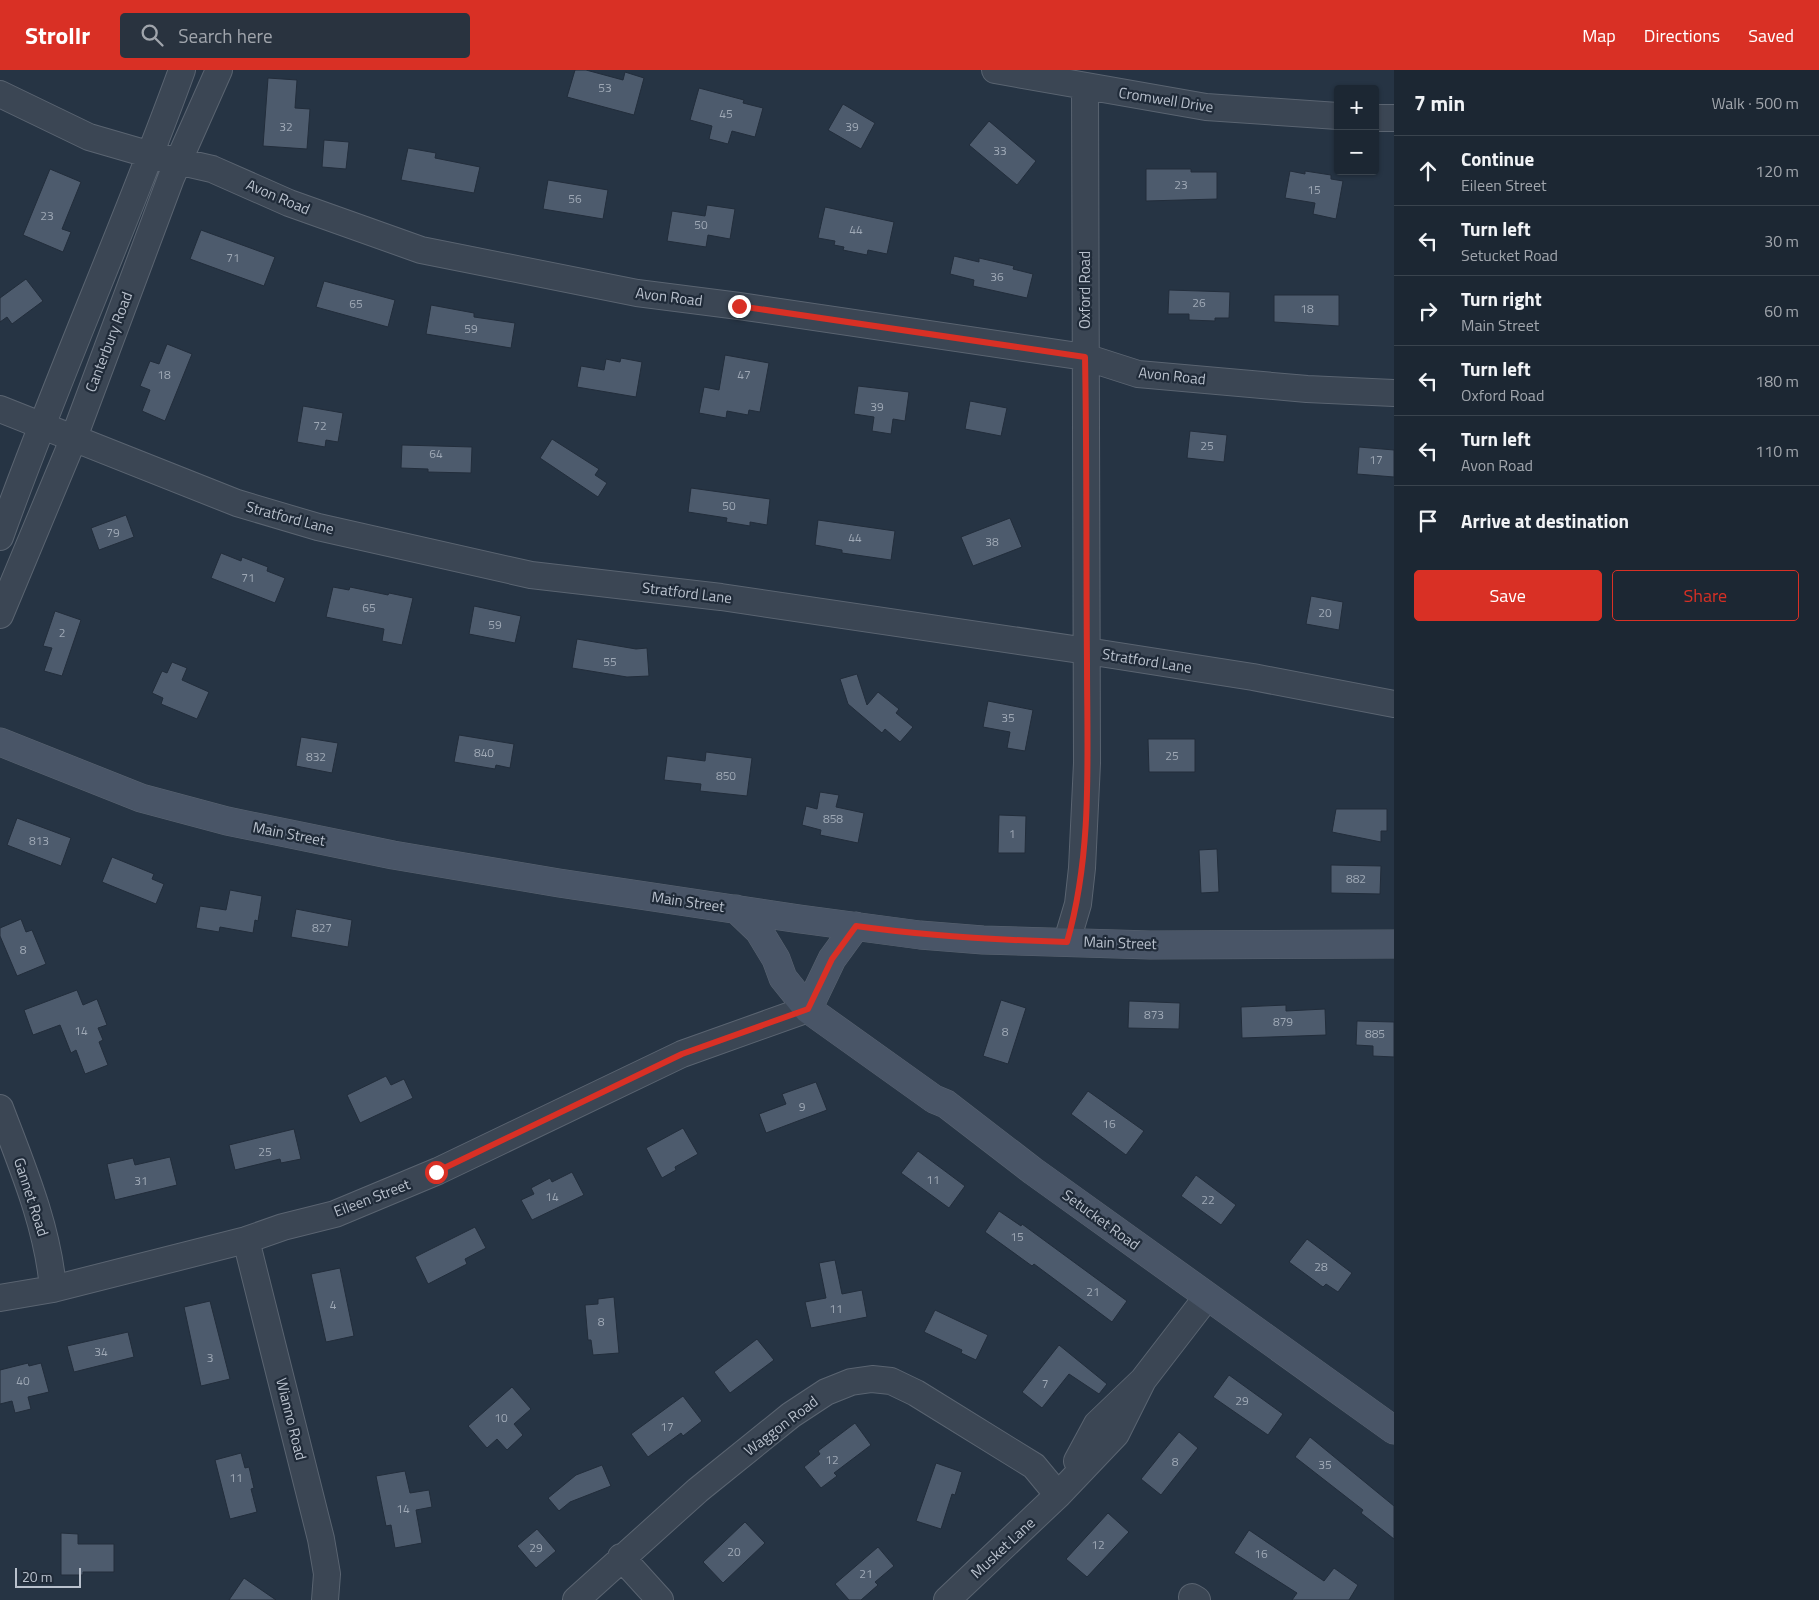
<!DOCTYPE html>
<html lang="en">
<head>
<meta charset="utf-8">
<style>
  body { margin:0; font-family:"Titillium Web",sans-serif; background:#29333f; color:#f1f3f6 }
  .controls { position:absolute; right:15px; top:15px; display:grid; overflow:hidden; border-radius:5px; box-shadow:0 1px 4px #0004 }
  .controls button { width:45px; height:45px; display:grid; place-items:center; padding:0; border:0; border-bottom:1px solid #3a444e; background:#1c2733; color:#f1f3f6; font:25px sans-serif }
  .scale { position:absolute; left:15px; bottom:12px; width:66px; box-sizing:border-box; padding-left:5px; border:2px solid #b9c1cd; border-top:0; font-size:14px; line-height:18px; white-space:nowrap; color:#b9c1cd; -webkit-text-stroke:4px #202b39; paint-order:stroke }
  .stop { position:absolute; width:15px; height:15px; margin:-11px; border:4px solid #d93025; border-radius:50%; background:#fff }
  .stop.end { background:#d93025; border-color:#fff; box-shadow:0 1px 5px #0008 }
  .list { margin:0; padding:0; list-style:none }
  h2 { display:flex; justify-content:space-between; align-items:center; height:65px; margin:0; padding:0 20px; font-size:21px }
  h2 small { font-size:16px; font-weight:400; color:#a0a5ac }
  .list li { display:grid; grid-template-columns:32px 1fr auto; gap:15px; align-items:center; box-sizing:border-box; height:70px; padding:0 20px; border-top:1px solid #3a444e }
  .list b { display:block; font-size:19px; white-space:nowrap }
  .list p { margin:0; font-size:16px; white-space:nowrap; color:#a0a5ac }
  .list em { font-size:16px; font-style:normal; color:#a0a5ac }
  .actions { display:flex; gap:10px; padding:15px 20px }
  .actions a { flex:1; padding:11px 0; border:1px solid #d93025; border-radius:5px; text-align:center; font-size:18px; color:#d93025 }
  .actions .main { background:#d93025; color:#fff }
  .icon { flex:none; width:28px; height:28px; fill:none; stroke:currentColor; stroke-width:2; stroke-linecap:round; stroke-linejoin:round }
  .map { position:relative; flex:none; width:1394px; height:1530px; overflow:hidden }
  header { display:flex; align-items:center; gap:30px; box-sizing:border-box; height:70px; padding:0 25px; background:#d93025; color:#fff }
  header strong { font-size:24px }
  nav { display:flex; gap:28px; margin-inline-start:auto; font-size:18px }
  .search { width:350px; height:45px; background:#29333f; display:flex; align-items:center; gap:12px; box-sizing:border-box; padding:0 18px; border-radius:5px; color:#a0a5ac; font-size:19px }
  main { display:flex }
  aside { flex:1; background:#1c2733 }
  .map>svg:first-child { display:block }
  .building { fill:#4d5b6d; stroke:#222d3b }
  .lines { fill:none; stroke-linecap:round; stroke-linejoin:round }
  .street-casing { stroke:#5a6471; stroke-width:28 }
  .secondary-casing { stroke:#5a6471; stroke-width:29 }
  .street { stroke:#3b4654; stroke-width:26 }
  .secondary { stroke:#495567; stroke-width:28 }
  .route { stroke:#d93025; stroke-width:6 }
  .labels { text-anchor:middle; stroke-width:4.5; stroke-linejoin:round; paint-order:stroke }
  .number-label { font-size:12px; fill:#9ea8b5 }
  .street-label { font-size:15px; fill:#b9c1cd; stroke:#202b39 }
</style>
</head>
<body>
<header>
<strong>Strollr</strong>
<div class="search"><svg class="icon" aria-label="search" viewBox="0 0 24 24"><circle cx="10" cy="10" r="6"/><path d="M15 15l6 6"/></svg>Search here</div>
<nav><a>Map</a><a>Directions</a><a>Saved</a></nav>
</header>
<main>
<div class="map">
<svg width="1394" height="1530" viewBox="0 0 1394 1530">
  <rect width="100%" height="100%" fill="#263444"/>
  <path class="building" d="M 575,0 L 586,0 L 623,10 L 625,2 L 644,8 L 634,45 L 567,27 Z
    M 268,8 L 297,10 L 295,38 L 310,39 L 307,79 L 263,76 Z
    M 699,18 L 744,30 L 743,33 L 763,38 L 755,67 L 732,61 L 728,74 L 709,69 L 712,56 L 690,50 Z
    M 843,34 L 875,53 L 861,79 L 828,60 Z
    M 989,51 L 1036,91 L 1017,115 L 969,75 Z
    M 324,70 L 349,72 L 346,99 L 322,97 Z
    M 408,78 L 436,83 L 435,88 L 480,97 L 474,123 L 401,110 Z
    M 50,99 L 81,112 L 62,159 L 71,162 L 63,182 L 23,165 Z
    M 1146,99 L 1191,99 L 1191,102 L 1217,102 L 1217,129 L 1146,131 Z
    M 1290,101 L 1305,104 L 1305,101 L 1331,105 L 1331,109 L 1343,111 L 1336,149 L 1313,144 L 1315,133 L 1285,128 Z
    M 548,110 L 608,120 L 603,149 L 543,139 Z
    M 707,135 L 735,139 L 730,169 L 708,165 L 706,177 L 667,171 L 672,141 L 705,146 Z
    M 825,137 L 894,152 L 887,184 L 868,180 L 867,185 L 843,180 L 844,177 L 834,175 L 835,171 L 818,168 Z
    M 201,160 L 275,187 L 264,216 L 190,189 Z
    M 954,186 L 979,192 L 979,188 L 1014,196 L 1013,199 L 1033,204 L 1027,228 L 973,216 L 974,210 L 950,204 Z
    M 26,209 L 43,231 L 12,254 L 7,247 L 0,252 L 0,228 Z
    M 324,211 L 395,230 L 388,257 L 316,237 Z
    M 1169,220 L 1230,222 L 1229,248 L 1215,248 L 1215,251 L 1189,250 L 1189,244 L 1168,244 Z
    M 1274,225 L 1339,225 L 1339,256 L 1274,252 Z
    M 431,235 L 474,243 L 474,247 L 515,253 L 511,278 L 426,264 Z
    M 167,274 L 192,284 L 165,351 L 142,341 L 150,320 L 140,316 L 150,291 L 159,294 Z
    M 725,285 L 769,293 L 760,342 L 749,340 L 748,345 L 727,341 L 726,348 L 699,343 L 704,317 L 719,320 Z
    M 621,288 L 642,292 L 636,327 L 577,317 L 581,296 L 604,300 L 606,289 L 620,292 Z
    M 858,316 L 909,322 L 905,351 L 893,349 L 891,364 L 872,361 L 874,347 L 854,344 Z
    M 970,331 L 1007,338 L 1001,366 L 965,359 Z
    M 303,336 L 343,343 L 338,372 L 326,370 L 325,377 L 297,372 Z
    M 1190,361 L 1227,365 L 1224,392 L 1187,388 Z
    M 552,369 L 599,399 L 595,405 L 607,413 L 598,427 L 540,388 Z
    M 402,375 L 472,377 L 471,403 L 428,402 L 428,399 L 401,398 Z
    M 1359,377 L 1394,380 L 1394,407 L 1357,404 Z
    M 691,418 L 770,429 L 767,455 L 750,452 L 750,456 L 726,452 L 727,448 L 688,442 Z
    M 126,445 L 134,467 L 99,480 L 91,458 Z
    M 1010,448 L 1022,477 L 973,496 L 961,467 Z
    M 818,450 L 895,461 L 891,490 L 842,483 L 842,480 L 815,475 Z
    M 221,483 L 241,491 L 242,487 L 268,497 L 267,501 L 285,508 L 275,533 L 211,508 Z
    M 333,517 L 349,520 L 350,517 L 388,525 L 389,523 L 413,528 L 402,575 L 382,571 L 384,559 L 326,547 Z
    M 1311,526 L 1343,532 L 1339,560 L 1306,554 Z
    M 474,536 L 521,546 L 515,573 L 469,564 Z
    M 55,541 L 81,550 L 62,606 L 44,601 L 52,578 L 43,576 Z
    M 577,569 L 636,579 L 647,578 L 649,606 L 627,607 L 572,598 Z
    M 172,592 L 187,598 L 182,610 L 209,622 L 197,649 L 161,634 L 163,628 L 152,623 L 162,601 L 167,603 Z
    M 857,604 L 867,635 L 878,622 L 899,639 L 896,643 L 913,657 L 900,672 L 885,659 L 882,663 L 848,634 L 840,609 Z
    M 988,631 L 1033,640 L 1025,681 L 1007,678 L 1010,662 L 983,657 Z
    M 459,665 L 514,674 L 510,698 L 496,695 L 495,699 L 454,692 Z
    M 301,667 L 338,673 L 332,703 L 296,696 Z
    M 1148,669 L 1195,669 L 1195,702 L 1149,702 Z
    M 706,682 L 752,688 L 747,726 L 700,721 L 701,714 L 664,710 L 667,686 L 705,691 Z
    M 820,722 L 839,725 L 836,737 L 864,743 L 858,773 L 820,765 L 821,760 L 802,755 L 806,736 L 817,739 Z
    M 1336,739 L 1387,739 L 1387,761 L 1381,761 L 1381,772 L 1332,762 Z
    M 999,745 L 1026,746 L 1025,783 L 998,783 Z
    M 17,748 L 71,768 L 61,796 L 7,775 Z
    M 1217,779 L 1219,822 L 1201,823 L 1199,780 Z
    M 112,787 L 154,804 L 152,809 L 164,814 L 156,834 L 102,812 Z
    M 1331,795 L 1381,796 L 1380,824 L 1331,823 Z
    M 230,820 L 262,826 L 258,851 L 255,850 L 253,863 L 220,857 L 219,862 L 196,858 L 200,836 L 226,840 Z
    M 296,839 L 352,850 L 348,877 L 291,867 Z
    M 21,849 L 26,862 L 32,860 L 46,894 L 17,906 L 0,866 L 0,858 Z
    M 77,920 L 83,935 L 97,929 L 107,955 L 98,958 L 103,970 L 99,972 L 108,995 L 85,1004 L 76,980 L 71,983 L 60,955 L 33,965 L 24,940 Z
    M 1001,930 L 1026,938 L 1008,994 L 983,986 Z
    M 1129,931 L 1180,933 L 1179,959 L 1128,958 Z
    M 1286,935 L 1286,941 L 1325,939 L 1326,965 L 1242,968 L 1241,937 Z
    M 1357,951 L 1394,952 L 1394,987 L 1373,986 L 1373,976 L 1356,975 Z
    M 386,1006 L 391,1015 L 404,1009 L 413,1028 L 360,1053 L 347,1025 Z
    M 816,1012 L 827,1040 L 766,1063 L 759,1044 L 786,1034 L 782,1024 Z
    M 1088,1021 L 1144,1061 L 1126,1085 L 1071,1044 Z
    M 683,1058 L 698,1084 L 675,1097 L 676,1100 L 662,1108 L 646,1078 Z
    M 294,1059 L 301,1089 L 281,1093 L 280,1089 L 235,1100 L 229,1075 Z
    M 918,1081 L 965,1116 L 949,1138 L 901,1103 Z
    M 170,1087 L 177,1115 L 115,1130 L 107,1094 L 133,1088 L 135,1095 Z
    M 572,1102 L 584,1125 L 532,1150 L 521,1130 L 534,1124 L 531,1118 L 550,1108 L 552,1112 Z
    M 1196,1105 L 1236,1135 L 1221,1155 L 1181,1126 Z
    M 999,1141 L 1021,1156 L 1022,1154 L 1127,1231 L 1112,1252 L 1034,1194 L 1032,1196 L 985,1162 Z
    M 475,1157 L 486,1178 L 465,1189 L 467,1194 L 428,1214 L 415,1187 Z
    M 1307,1169 L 1352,1203 L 1338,1222 L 1326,1214 L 1323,1217 L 1289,1192 Z
    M 835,1190 L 842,1224 L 862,1220 L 867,1247 L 811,1258 L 805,1232 L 826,1228 L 819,1193 Z
    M 340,1198 L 354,1266 L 326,1272 L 311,1204 Z
    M 614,1227 L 619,1283 L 593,1285 L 591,1270 L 588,1270 L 585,1235 L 598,1234 L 598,1229 Z
    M 210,1231 L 230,1309 L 201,1316 L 184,1237 Z
    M 935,1240 L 988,1265 L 976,1290 L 961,1283 L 962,1280 L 924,1262 Z
    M 128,1262 L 134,1287 L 74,1302 L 67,1276 Z
    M 757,1269 L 774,1290 L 730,1323 L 714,1302 Z
    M 1059,1275 L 1107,1314 L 1099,1324 L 1069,1304 L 1042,1338 L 1022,1322 Z
    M 28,1293 L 29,1296 L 41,1293 L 49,1322 L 28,1327 L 31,1339 L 15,1343 L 12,1331 L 0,1334 L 0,1300 Z
    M 1229,1305 L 1283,1344 L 1268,1365 L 1213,1327 Z
    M 512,1317 L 531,1339 L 514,1354 L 523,1365 L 507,1380 L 497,1369 L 487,1378 L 468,1356 Z
    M 683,1326 L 702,1351 L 683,1366 L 681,1363 L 648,1387 L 631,1364 Z
    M 855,1353 L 871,1375 L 834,1403 L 837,1406 L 821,1418 L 804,1397 L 820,1384 L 818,1381 Z
    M 1179,1362 L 1198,1378 L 1161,1425 L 1141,1409 Z
    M 1310,1367 L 1394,1436 L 1394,1469 L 1361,1443 L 1363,1440 L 1295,1387 Z
    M 241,1383 L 245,1398 L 249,1397 L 254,1418 L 251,1419 L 257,1442 L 230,1449 L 215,1390 Z
    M 936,1393 L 962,1402 L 955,1425 L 952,1424 L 941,1459 L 916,1451 Z
    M 602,1395 L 611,1416 L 570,1432 L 559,1441 L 548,1428 L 576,1405 Z
    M 405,1401 L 410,1423 L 429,1420 L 432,1437 L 416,1440 L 422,1473 L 395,1478 L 391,1455 L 386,1456 L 376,1406 Z
    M 1108,1443 L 1129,1462 L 1087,1507 L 1066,1489 Z
    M 745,1452 L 765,1473 L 723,1513 L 703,1492 Z
    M 537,1459 L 556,1481 L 536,1498 L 517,1476 Z
    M 1249,1460 L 1324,1511 L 1334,1498 L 1358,1515 L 1349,1530 L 1292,1530 L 1297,1523 L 1234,1483 Z
    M 61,1463 L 78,1464 L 78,1474 L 114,1474 L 114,1502 L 83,1502 L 83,1505 L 61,1505 Z
    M 878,1477 L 894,1496 L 875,1512 L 878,1515 L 861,1530 L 849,1530 L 835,1514 Z
    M 244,1508 L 276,1530 L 229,1530 Z"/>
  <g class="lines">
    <defs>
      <path id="street" d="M 995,0 L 1206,37 L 1338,46
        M 0,24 L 89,67 L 151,85 L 212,99 L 289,133 L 421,180 L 637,223 L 739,236 L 1085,287 L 1138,304 L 1307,319 L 1394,323
        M 1375,48 L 1394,48
        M 0,339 L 237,433 L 318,457 L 531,505 L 721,527 L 1087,581 L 1253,607 L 1394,634
        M 0,467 C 56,310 125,157 182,0
        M 0,545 L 73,370 L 171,108 L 219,0
        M 1067,871 L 1078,834 L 1082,798 L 1087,693 L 1085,17
        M 0,1038 C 22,1096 48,1157 53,1219
        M 246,1170 L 321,1469 L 327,1504 L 325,1530
        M 0,1228 L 53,1219 L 246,1170 L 283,1157 L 335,1144 L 438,1101 L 682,984 L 808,939
        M 1077,1391 L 1097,1354 L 1143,1310 L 1207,1227
        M 621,1487 L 660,1530
        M 1192,1527 L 1197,1530
        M 576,1530 L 698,1420 L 791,1345 L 826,1322 L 851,1312 L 872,1309 L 891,1311 L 916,1323 L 1034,1396 L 1058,1425
        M 947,1530 L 1058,1425 L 1116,1364 L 1143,1310"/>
      <path id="secondary" d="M 0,672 L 141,728 L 227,751 L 393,785 L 559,813 L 800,849 L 920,865 L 983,870 L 1150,875 L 1394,874
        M 736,839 L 759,861 L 776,889 L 783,908 L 808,939 L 934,1029 L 946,1034 L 1033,1101 L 1394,1360
        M 808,939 L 832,889 L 856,856"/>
    </defs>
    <use href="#street" class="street-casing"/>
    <use href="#secondary" class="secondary-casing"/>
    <use href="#street" class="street"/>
    <use href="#secondary" class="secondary"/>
  </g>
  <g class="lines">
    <path class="route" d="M 436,1102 L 682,984 L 808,939 L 832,889 L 856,856 C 927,866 996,870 1067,872 C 1093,782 1087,686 1087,593 C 1086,491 1087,389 1085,287 L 739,236"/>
  </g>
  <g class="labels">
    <g class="number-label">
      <text x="605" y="22">53</text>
      <text x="726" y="48">45</text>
      <text x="286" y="61">32</text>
      <text x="852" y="61">39</text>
      <text x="1000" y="85">33</text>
      <text x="1181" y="119">23</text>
      <text x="1314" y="124">15</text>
      <text x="575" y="133">56</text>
      <text x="47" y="150">23</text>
      <text x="701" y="159">50</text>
      <text x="856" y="164">44</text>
      <text x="233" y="192">71</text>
      <text x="997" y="211">36</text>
      <text x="1199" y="237">26</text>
      <text x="356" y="238">65</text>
      <text x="1307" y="243">18</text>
      <text x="471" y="263">59</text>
      <text x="164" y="309">18</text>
      <text x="744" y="309">47</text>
      <text x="877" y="341">39</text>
      <text x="320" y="360">72</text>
      <text x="1207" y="380">25</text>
      <text x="436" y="388">64</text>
      <text x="1376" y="394">17</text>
      <text x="729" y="440">50</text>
      <text x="113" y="467">79</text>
      <text x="855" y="472">44</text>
      <text x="992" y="476">38</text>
      <text x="248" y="512">71</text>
      <text x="369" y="542">65</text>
      <text x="1325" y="547">20</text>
      <text x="495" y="559">59</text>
      <text x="62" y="567">2</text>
      <text x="610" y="596">55</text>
      <text x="1008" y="652">35</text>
      <text x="484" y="687">840</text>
      <text x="1172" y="690">25</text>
      <text x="316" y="691">832</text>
      <text x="726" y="710">850</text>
      <text x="833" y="753">858</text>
      <text x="1012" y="768">1</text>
      <text x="39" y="775">813</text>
      <text x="1356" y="813">882</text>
      <text x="322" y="862">827</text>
      <text x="23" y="884">8</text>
      <text x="1154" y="949">873</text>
      <text x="1283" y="956">879</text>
      <text x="81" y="965">14</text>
      <text x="1005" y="966">8</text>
      <text x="1375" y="968">885</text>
      <text x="802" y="1041">9</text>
      <text x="1109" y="1058">16</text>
      <text x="265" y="1086">25</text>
      <text x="933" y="1114">11</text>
      <text x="141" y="1115">31</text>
      <text x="552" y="1131">14</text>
      <text x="1208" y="1134">22</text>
      <text x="1017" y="1171">15</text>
      <text x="1321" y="1201">28</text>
      <text x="1093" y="1226">21</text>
      <text x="333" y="1239">4</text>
      <text x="836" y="1243">11</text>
      <text x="601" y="1256">8</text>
      <text x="101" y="1286">34</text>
      <text x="210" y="1292">3</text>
      <text x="23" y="1315">40</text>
      <text x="1045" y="1318">7</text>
      <text x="1242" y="1335">29</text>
      <text x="501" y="1352">10</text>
      <text x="667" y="1361">17</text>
      <text x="832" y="1394">12</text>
      <text x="1175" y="1396">8</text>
      <text x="1325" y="1399">35</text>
      <text x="236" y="1412">11</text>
      <text x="403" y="1443">14</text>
      <text x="1098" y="1479">12</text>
      <text x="536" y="1482">29</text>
      <text x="734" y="1486">20</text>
      <text x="1261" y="1488">16</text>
      <text x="866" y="1508">21</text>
    </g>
    <g class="street-label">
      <text transform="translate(1166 30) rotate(9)" y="5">Cromwell Drive</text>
      <text transform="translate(278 127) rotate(23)" y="5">Avon Road</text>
      <text transform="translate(1085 220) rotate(-90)" y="5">Oxford Road</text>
      <text transform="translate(669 227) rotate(7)" y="5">Avon Road</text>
      <text transform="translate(109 272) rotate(-69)" y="5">Canterbury Road</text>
      <text transform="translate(1172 306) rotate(6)" y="5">Avon Road</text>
      <text transform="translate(290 448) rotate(15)" y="5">Stratford Lane</text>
      <text transform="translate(687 523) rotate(7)" y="5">Stratford Lane</text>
      <text transform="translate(1147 591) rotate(9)" y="5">Stratford Lane</text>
      <text transform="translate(289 764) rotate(11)" y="5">Main Street</text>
      <text transform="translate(688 832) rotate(8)" y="5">Main Street</text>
      <text transform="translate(1120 873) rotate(2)" y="5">Main Street</text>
      <text transform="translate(31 1127) rotate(72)" y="5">Gannet Road</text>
      <text transform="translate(372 1128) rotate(-21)" y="5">Eileen Street</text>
      <text transform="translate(1101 1150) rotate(36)" y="5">Setucket Road</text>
      <text transform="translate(291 1349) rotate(76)" y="5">Wianno Road</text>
      <text transform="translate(781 1356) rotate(-37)" y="5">Waggon Road</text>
      <text transform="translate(1003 1478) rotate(-43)" y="5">Musket Lane</text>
    </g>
  </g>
</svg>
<div class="controls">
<button>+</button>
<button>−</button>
</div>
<div class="scale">20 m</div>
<div class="stop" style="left:436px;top:1102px"></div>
<div class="stop end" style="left:739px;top:236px"></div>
</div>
<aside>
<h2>7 min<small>Walk · 500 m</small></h2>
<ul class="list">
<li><svg class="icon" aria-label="ahead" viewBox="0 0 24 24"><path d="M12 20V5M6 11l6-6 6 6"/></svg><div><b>Continue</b><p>Eileen Street</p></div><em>120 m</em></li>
<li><svg class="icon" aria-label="left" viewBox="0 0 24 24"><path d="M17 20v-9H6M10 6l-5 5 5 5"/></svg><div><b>Turn left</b><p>Setucket Road</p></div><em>30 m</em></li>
<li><svg class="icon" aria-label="right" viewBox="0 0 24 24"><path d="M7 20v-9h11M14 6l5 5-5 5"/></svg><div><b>Turn right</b><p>Main Street</p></div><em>60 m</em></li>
<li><svg class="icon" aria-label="left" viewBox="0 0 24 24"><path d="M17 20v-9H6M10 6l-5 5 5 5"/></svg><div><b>Turn left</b><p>Oxford Road</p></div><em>180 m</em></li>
<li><svg class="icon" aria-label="left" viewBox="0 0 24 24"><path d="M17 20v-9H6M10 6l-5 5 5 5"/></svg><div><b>Turn left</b><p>Avon Road</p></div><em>110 m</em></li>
<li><svg class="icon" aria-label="arrive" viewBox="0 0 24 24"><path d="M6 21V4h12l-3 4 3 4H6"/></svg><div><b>Arrive at destination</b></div></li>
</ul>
<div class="actions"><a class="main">Save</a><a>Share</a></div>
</aside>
</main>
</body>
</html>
